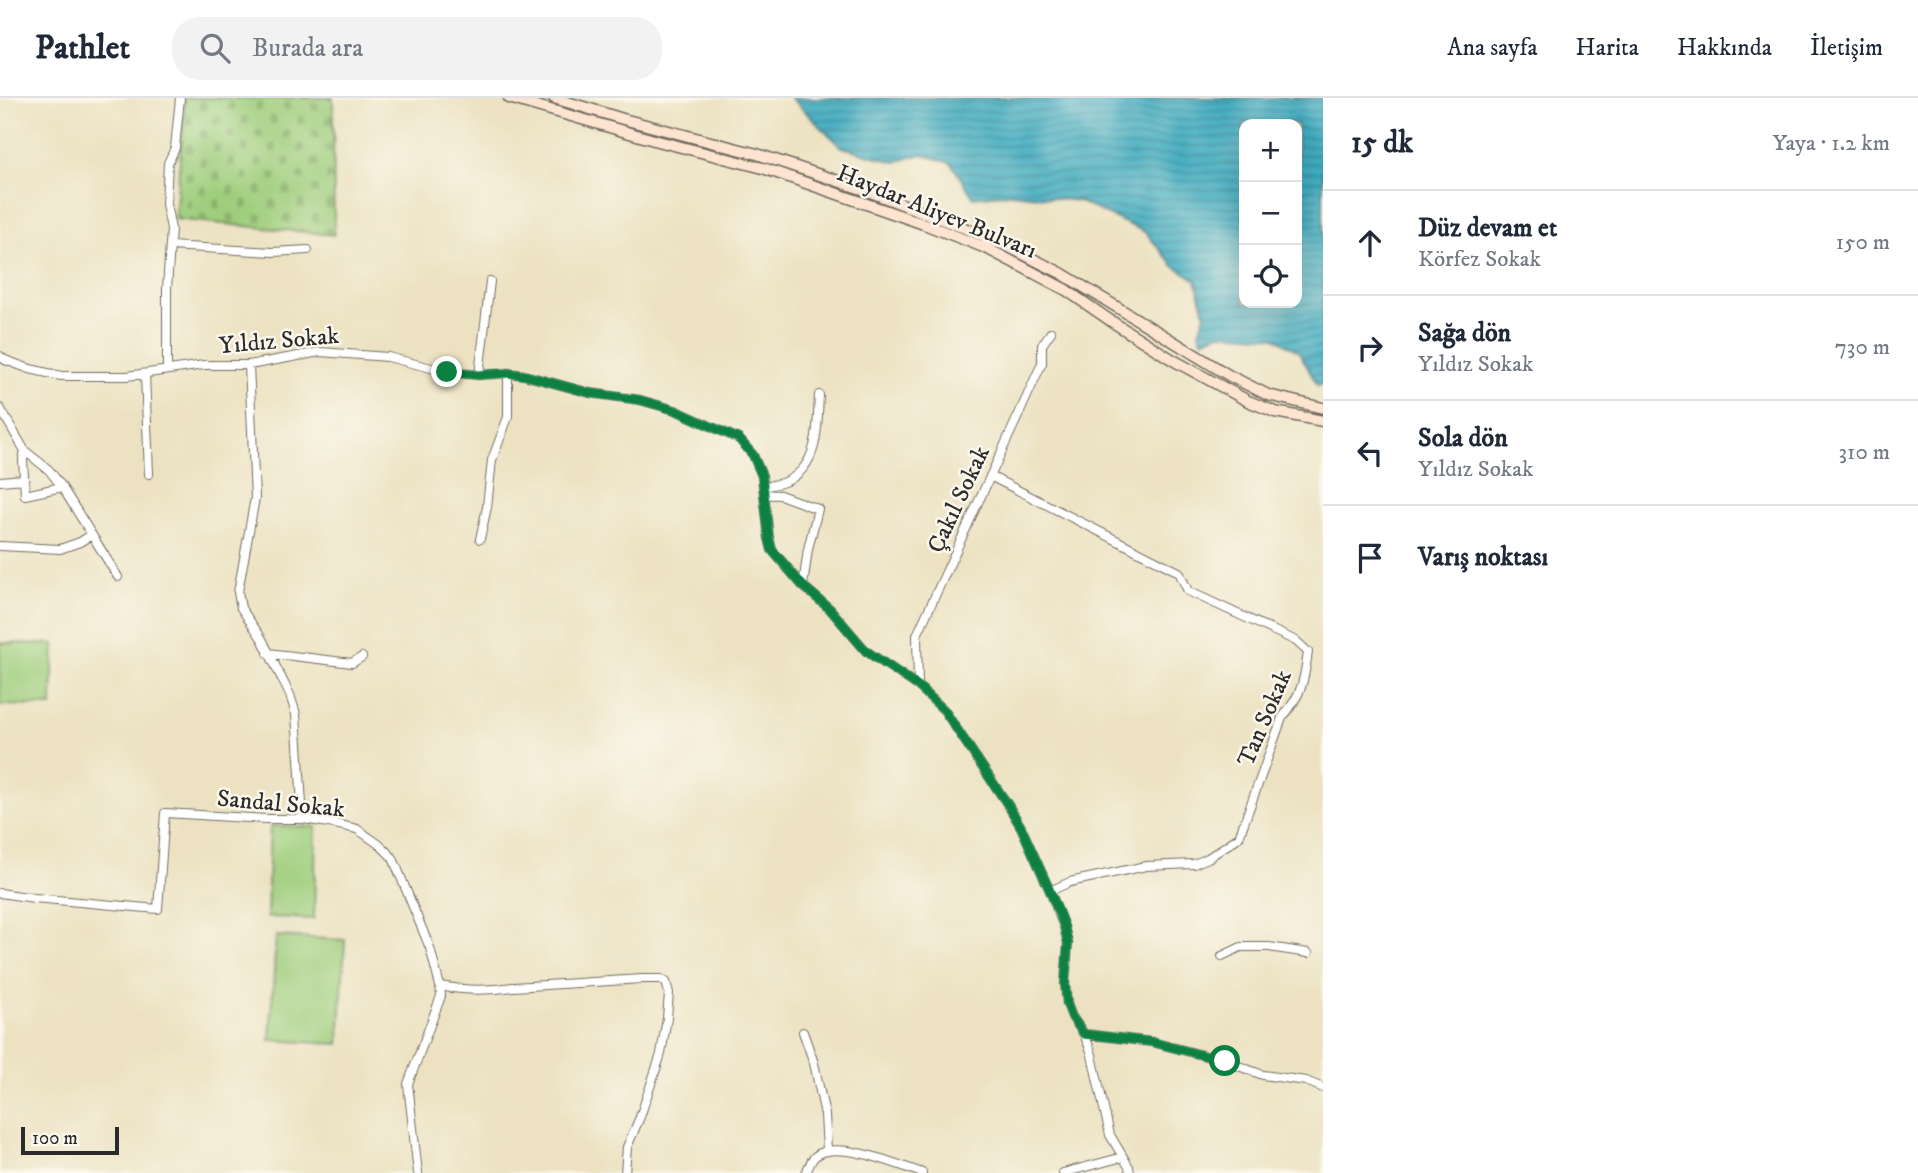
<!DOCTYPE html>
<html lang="tr">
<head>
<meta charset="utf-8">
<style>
  body { margin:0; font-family:"IM FELL DW Pica",serif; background:#f2f2f3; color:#1f2937 }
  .controls { position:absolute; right:21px; top:21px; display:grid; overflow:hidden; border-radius:14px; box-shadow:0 7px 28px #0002 }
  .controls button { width:63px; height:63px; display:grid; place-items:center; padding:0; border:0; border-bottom:2px solid #e0e1e3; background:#fff; color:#1f2937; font:35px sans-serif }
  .scale { position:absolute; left:21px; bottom:18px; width:98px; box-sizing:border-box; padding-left:7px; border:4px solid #2b2b2b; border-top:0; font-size:19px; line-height:24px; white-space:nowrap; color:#2b2b2b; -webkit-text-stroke:5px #fbf7ec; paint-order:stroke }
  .stop { position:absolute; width:21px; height:21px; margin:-16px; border:5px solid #0b8043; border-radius:50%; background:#fff }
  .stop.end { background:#0b8043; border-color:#fff; box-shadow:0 2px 7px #0008 }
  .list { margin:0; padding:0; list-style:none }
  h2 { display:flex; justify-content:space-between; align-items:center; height:91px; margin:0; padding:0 28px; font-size:30px }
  h2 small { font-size:23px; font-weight:400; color:#747a83 }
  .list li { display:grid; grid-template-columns:46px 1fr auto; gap:21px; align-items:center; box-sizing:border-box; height:105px; padding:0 28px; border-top:2px solid #e0e1e3 }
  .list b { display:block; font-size:26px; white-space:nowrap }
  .list p { margin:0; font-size:23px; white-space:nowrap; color:#747a83 }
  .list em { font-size:23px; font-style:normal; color:#747a83 }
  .icon { flex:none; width:38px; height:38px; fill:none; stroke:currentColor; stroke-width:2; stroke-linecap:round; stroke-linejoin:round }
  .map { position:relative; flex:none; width:1323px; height:1075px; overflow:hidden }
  header { display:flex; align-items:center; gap:42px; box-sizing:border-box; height:98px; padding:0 35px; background:#fff; border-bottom:2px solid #e0e1e3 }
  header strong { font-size:33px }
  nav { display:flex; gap:38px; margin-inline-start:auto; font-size:24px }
  .search { width:490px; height:63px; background:#f2f2f3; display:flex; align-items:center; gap:18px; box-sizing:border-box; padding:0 24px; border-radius:28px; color:#747a83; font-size:26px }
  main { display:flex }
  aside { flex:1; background:#fff }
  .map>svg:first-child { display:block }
  .cemetery { fill:url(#cemetery-stones); stroke:#657c54; stroke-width:2 }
  .garden { fill:#9fce7d; stroke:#657c54; stroke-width:2 }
  .water { fill:url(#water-rules); stroke:#366c76; stroke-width:2; fill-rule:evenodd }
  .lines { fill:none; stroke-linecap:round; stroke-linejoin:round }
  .minor-casing { stroke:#6f6b60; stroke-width:10 }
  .secondary-casing { stroke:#6f6b60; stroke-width:13 }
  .minor { stroke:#fff; stroke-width:8 }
  .secondary { stroke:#fde4d0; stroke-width:10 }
  .route { stroke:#0b8043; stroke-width:9 }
  .labels { text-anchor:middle; stroke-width:5; stroke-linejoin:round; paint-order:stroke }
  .street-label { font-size:24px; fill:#2b2b2b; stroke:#fbf7ec }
</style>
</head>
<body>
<header>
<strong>Pathlet</strong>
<div class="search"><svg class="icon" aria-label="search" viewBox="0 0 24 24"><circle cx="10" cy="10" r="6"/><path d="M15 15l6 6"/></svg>Burada ara</div>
<nav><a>Ana sayfa</a><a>Harita</a><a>Hakkında</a><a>İletişim</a></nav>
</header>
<main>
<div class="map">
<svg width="1323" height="1075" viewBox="0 0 1323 1075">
  <defs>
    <pattern id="cemetery-stones" width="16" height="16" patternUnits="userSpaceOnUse" patternTransform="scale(1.75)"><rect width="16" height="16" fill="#9fce7d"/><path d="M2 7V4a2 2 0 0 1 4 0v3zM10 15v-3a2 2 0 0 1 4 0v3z" fill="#89b16c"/></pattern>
    <pattern id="water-rules" width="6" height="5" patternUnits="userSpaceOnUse" patternTransform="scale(1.75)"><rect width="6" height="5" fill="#41acc0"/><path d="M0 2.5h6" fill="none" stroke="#378c9c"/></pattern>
  </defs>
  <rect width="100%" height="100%" fill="#fbf7ec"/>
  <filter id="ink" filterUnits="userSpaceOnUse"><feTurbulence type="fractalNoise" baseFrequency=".0143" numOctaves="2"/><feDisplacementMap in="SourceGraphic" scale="14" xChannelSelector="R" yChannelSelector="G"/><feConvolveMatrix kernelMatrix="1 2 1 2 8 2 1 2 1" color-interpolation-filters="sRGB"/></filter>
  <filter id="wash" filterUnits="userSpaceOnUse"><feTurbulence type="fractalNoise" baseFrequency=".00686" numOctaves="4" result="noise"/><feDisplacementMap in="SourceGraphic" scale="28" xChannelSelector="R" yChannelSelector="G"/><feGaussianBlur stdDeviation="1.57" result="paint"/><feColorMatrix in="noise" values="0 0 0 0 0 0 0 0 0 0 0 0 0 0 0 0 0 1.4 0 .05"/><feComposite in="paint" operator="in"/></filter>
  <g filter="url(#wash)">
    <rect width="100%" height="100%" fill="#ece2c1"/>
    <path class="cemetery" d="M 185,0 L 333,0 L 334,137 L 175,121 Z"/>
    <path class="garden" d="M 0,545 L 54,546 L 52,608 L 0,607 Z
      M 270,728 L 316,729 L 314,821 L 267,819 Z
      M 276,838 L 345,842 L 339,946 L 270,942 Z"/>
    <path class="water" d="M 791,0 L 1323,0 L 1323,286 L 1318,288 L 1299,254 L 1275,239 L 1220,235 L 1202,242 L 1199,234 L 1205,216 L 1196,182 L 1174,168 L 1145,134 L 1078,103 L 1012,95 L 973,99 L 951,65 L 922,56 L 895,64 L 842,49 ZM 1297,26 L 1297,205 L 1244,205 L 1244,26 Z"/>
  </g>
  <g filter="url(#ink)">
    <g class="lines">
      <defs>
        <path id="minor" d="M 170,148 L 273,154 L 308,152
          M 0,258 L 5,262 L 30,271 L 61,278 L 127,278 L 204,267 L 249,267 L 320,254 L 388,259 L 447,274 L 479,277 L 508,275 L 524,277 L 590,295 L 640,302 L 675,312 L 739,341 L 753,357 L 762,378 L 769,440 L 772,452 L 803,488 L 830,511 L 866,553 L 918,588 L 944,612 L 1008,707 L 1021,729 L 1050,793 L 1064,829 L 1068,845 L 1065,886 L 1067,906 L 1072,919 L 1084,936 L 1091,953 L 1110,1037 L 1129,1069 L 1130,1075
          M 249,267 L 255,400 L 238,494 L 241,510 L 262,541 L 290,597 L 296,616 L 303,721
          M 167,271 L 167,191 L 171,131 L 166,106 L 168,65 L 175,50 L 180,0
          M 145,276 L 149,376
          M 479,277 L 490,183
          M 0,310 L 25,353 L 49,372 L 62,389 L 118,479
          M 25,353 L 23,361 L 25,397 L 62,389
          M 990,378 L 1179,474 L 1188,493 L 1296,543 L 1308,554 C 1304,584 1302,596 1282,620 L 1239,739 L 1208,760 L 1194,766 L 1146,768 L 1070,784 L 1050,793
          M 0,383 L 24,381
          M 763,389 C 771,387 782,386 789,382 C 820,365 817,327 819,297
          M 764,396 L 780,397 L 818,411 L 808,451 L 803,488
          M 480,441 L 487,409 L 492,362 L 508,319 L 508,275
          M 0,448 L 60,451 L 80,444 L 91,437
          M 268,555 L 352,565 L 362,559
          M 918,588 L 917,537 L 1019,316 L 1042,265 L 1042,247 L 1051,234
          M 0,795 L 34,800 L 158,811 L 165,715 L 266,721 L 303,721 L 335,726 L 357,731 L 380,747 L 393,760 L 430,850 L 440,888 L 441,898 L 408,986 L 418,1075
          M 1222,858 L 1241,849 L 1269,849 L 1308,855
          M 440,888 C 466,893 488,893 513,889 L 642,881 L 661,881 L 666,884 L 669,895 L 667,920 L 661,956 L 640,1019 L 627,1049 L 625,1075
          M 803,934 L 814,965 L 825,1017 L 827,1052
          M 1084,936 L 1152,944 L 1225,963 L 1263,977 L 1306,983 L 1323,990
          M 806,1075 C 809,1069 811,1060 817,1057 C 839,1042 899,1067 922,1075
          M 1063,1075 L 1123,1059"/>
        <path id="secondary" d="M 509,0 L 654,42 L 763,70 L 924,126 L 986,150 L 1034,175 L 1066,192 L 1111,223 L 1173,262 L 1248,303 L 1275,314 L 1323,323
          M 554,0 L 623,21 L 757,56 L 868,93 L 962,129 L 1007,148 L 1061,175 L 1230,278 L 1268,297 L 1323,310"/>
      </defs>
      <use href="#minor" class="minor-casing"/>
      <use href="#secondary" class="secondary-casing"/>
      <use href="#minor" class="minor"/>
      <use href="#secondary" class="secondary"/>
    </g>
  </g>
  <g class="lines" filter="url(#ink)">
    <path class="route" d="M 447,274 L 478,277 L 508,275 L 524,277 L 590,295 L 640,302 L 675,312 L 739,341 L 753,357 L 762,378 L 769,440 L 772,452 L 803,488 L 830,511 L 866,553 L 918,588 L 944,612 L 1008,707 L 1021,729 L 1050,793 L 1064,828 L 1068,845 L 1065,886 L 1067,906 L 1072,919 L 1084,936 L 1152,944 L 1225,963"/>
  </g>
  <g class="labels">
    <g class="street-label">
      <text transform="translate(937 113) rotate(22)" y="8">Haydar Aliyev Bulvarı</text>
      <text transform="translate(279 242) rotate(-5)" y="8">Yıldız Sokak</text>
      <text transform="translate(958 401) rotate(-65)" y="8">Çakıl Sokak</text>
      <text transform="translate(1264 620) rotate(-67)" y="8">Tan Sokak</text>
      <text transform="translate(281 705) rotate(5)" y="8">Sandal Sokak</text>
    </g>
  </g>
</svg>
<div class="controls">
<button>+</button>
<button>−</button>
<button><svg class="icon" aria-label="locate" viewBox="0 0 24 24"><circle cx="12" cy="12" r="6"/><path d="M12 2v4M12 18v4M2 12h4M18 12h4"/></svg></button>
</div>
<div class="scale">100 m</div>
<div class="stop" style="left:1225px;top:963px"></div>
<div class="stop end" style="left:447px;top:274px"></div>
</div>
<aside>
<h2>15 dk<small>Yaya · 1.2 km</small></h2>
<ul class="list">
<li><svg class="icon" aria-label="ahead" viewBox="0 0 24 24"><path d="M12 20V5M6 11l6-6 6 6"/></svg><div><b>Düz devam et</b><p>Körfez Sokak</p></div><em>150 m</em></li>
<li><svg class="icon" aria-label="right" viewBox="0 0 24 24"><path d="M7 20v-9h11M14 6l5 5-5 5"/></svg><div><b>Sağa dön</b><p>Yıldız Sokak</p></div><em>730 m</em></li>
<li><svg class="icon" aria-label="left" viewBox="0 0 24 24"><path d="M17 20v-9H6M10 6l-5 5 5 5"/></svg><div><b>Sola dön</b><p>Yıldız Sokak</p></div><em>310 m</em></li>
<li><svg class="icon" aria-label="arrive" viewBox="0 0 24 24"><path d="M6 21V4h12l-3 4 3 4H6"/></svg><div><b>Varış noktası</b></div></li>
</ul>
</aside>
</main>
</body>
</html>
